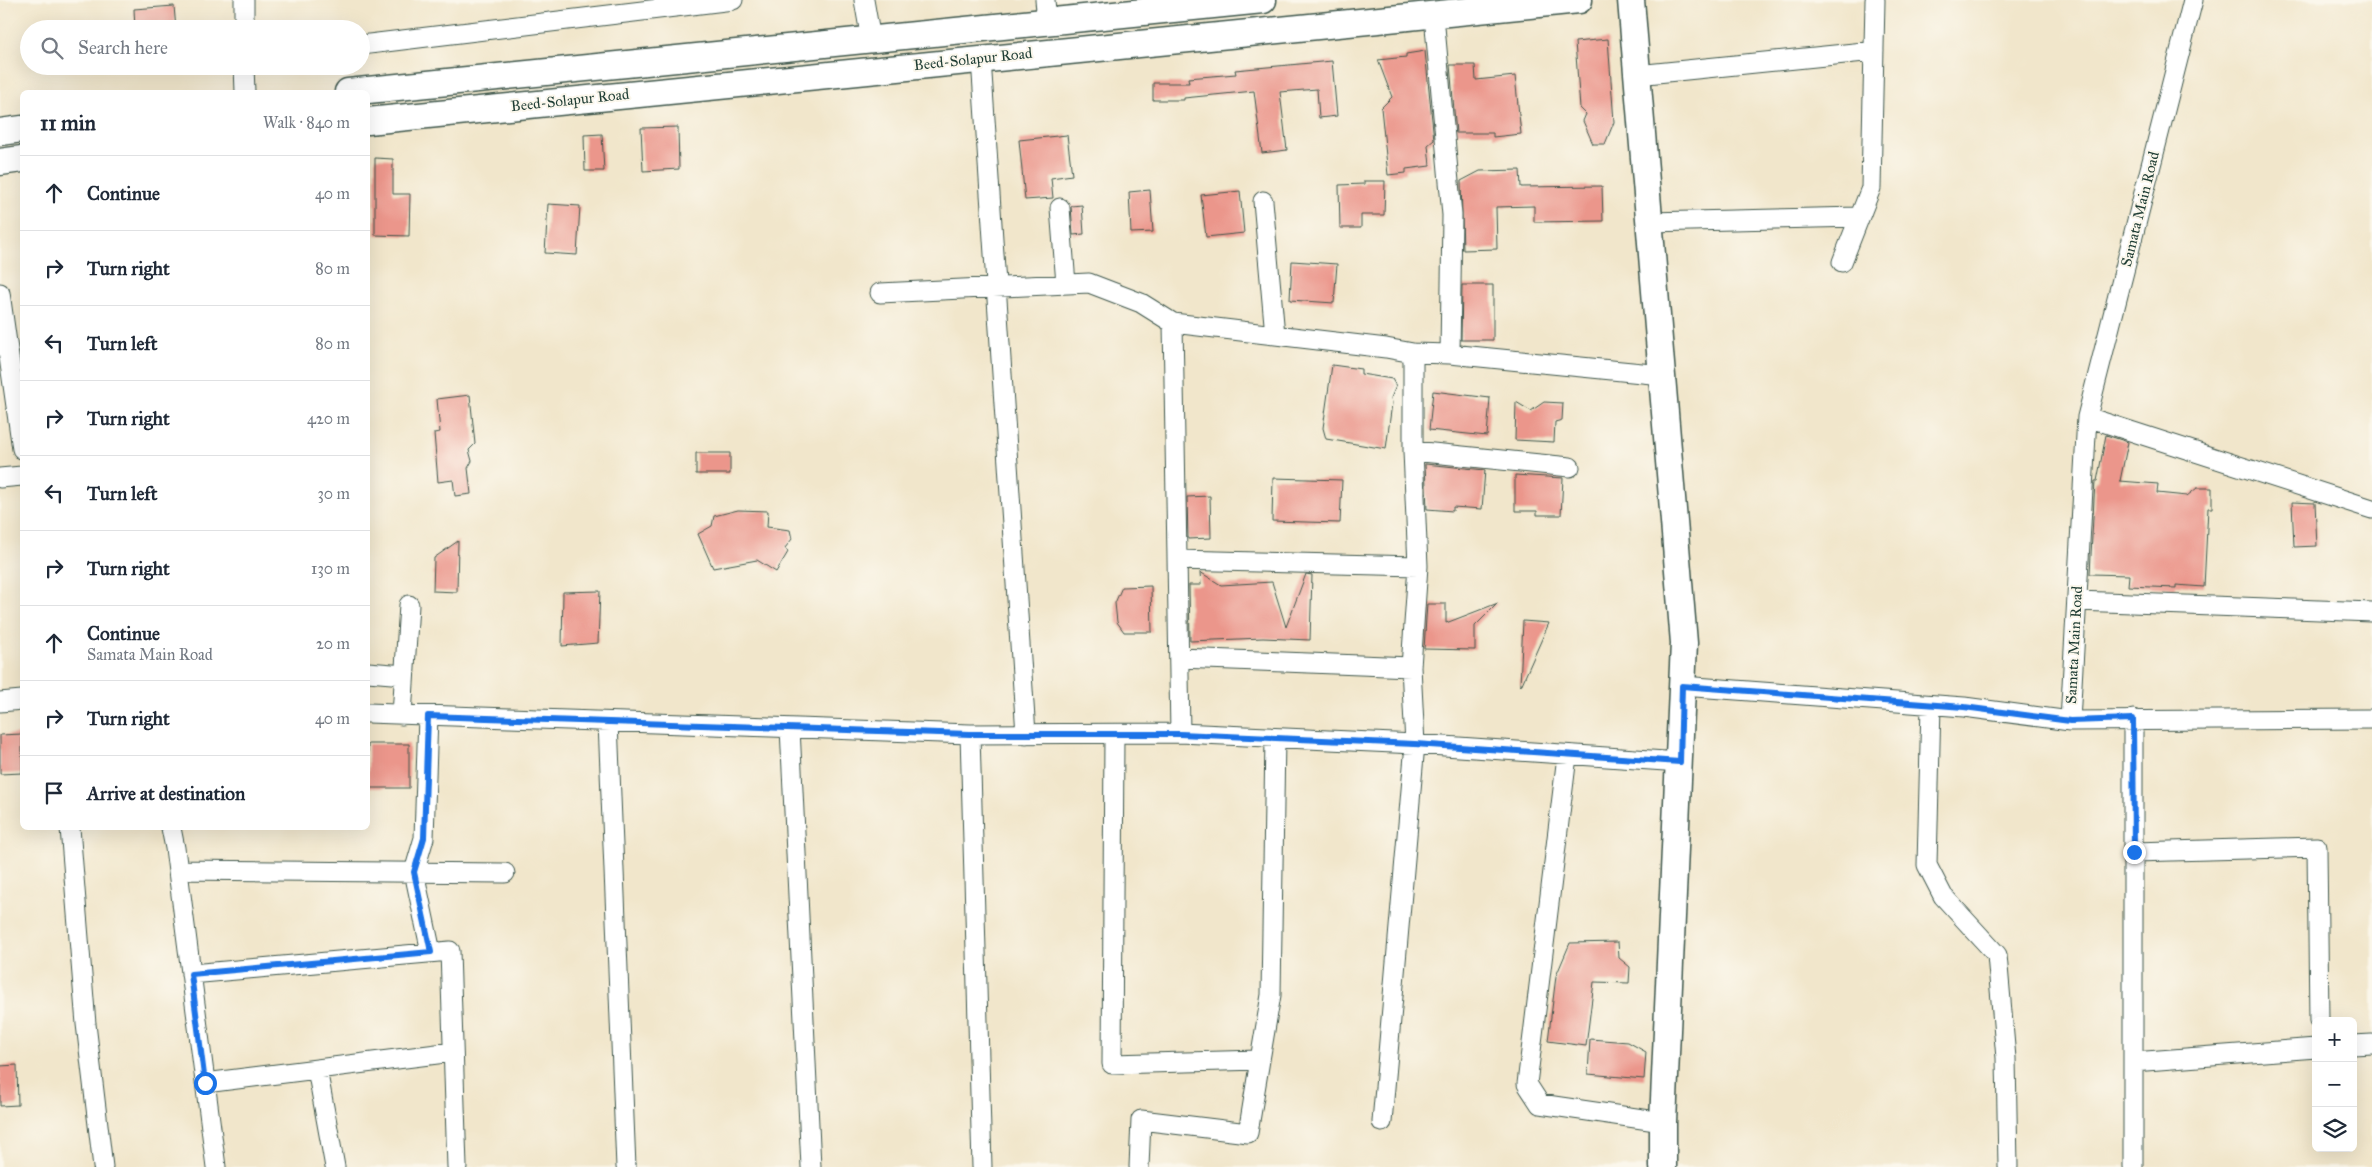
<!DOCTYPE html>
<html lang="en">
<head>
<meta charset="utf-8">
<style>
  body { margin:0; font-family:"IM FELL Great Primer",serif; background:#f2f2f3; color:#1f2937 }
  .controls { position:absolute; right:15px; bottom:15px; display:grid; overflow:hidden; border-radius:8px; box-shadow:0 5px 20px #0002 }
  .controls button { width:45px; height:45px; display:grid; place-items:center; padding:0; border:0; border-bottom:1px solid #e0e1e3; background:#fff; color:#1f2937; font:25px sans-serif }
  .stop { position:absolute; width:15px; height:15px; margin:-11px; border:4px solid #1a73e8; border-radius:50%; background:#fff }
  .stop.end { background:#1a73e8; border-color:#fff; box-shadow:0 1px 5px #0008 }
  .list { margin:0; padding:0; list-style:none }
  h2 { display:flex; justify-content:space-between; align-items:center; height:65px; margin:0; padding:0 20px; font-size:21px }
  h2 small { font-size:16px; font-weight:400; color:#747a83 }
  .list li { display:grid; grid-template-columns:32px 1fr auto; gap:15px; align-items:center; box-sizing:border-box; height:75px; padding:0 20px; border-top:1px solid #e0e1e3 }
  .list b { display:block; font-size:19px; white-space:nowrap }
  .list p { margin:0; font-size:16px; white-space:nowrap; color:#747a83 }
  .list em { font-size:16px; font-style:normal; color:#747a83 }
  .icon { flex:none; width:28px; height:28px; fill:none; stroke:currentColor; stroke-width:2; stroke-linecap:round; stroke-linejoin:round }
  .map { position:relative; flex:none; width:2372px; height:1167px; overflow:hidden }
  .search { position:absolute; background:#fff; box-shadow:0 5px 20px #0002; left:20px; top:20px; width:350px; height:55px; display:flex; align-items:center; gap:12px; box-sizing:border-box; padding:0 18px; border-radius:28px; color:#747a83; font-size:19px }
  .panel { position:absolute; background:#fff; box-shadow:0 5px 20px #0002; left:20px; top:90px; width:350px; height:740px; border-radius:8px }
  .map>svg:first-child { display:block }
  .building { fill:#eb968b }
  .lines { fill:none; stroke-linecap:round; stroke-linejoin:round }
  .street-casing { stroke:#3e564b; stroke-width:21 }
  .secondary-casing { stroke:#3e564b; stroke-width:29 }
  .street { stroke:#fff; stroke-width:19 }
  .secondary { stroke:#fff; stroke-width:26 }
  .route { stroke:#1a73e8; stroke-width:6 }
  .labels { text-anchor:middle; stroke-width:4; stroke-linejoin:round; paint-order:stroke }
  .street-label { font-size:15px; fill:#1f3d34; stroke:#fbf7ec }
</style>
</head>
<body>
<div class="map">
<svg width="2372" height="1167" viewBox="0 0 2372 1167">
  <rect width="100%" height="100%" fill="#fbf7ec"/>
  <filter id="ink" filterUnits="userSpaceOnUse"><feTurbulence type="fractalNoise" baseFrequency=".02" numOctaves="2"/><feDisplacementMap in="SourceGraphic" scale="10" xChannelSelector="R" yChannelSelector="G"/><feConvolveMatrix kernelMatrix="1 2 1 2 8 2 1 2 1" color-interpolation-filters="sRGB"/></filter>
  <filter id="wash" filterUnits="userSpaceOnUse"><feTurbulence type="fractalNoise" baseFrequency=".0096" numOctaves="4" result="noise"/><feDisplacementMap in="SourceGraphic" scale="20" xChannelSelector="R" yChannelSelector="G"/><feGaussianBlur stdDeviation="1.12" result="paint"/><feColorMatrix in="noise" values="0 0 0 0 0 0 0 0 0 0 0 0 0 0 0 0 0 1.4 0 .05"/><feComposite in="paint" operator="in"/></filter>
  <g filter="url(#wash)">
    <rect width="100%" height="100%" fill="#f1e6cb"/>
    <g id="blocks">
      <path class="building" d="M 174,6 L 176,29 L 135,29 L 134,9 Z
        M 1608,39 L 1614,122 L 1605,144 L 1593,144 L 1583,121 L 1586,114 L 1580,108 L 1575,42 Z
        M 1425,51 L 1434,140 L 1428,145 L 1430,166 L 1406,169 L 1406,173 L 1388,175 L 1381,108 L 1392,97 L 1378,60 L 1406,57 L 1406,54 Z
        M 1332,61 L 1337,116 L 1319,118 L 1317,89 L 1280,92 L 1287,150 L 1262,153 L 1254,91 L 1184,98 L 1184,100 L 1153,100 L 1153,83 L 1189,83 L 1188,78 L 1236,74 L 1235,70 Z
        M 1450,65 L 1475,65 L 1476,80 L 1515,76 L 1521,134 L 1493,137 L 1493,133 L 1456,133 Z
        M 678,127 L 679,169 L 643,171 L 641,128 Z
        M 602,134 L 604,171 L 585,171 L 584,135 Z
        M 1067,135 L 1072,175 L 1051,178 L 1053,198 L 1025,200 L 1019,140 Z
        M 375,158 L 393,159 L 393,194 L 410,194 L 409,236 L 375,235 Z
        M 1520,170 L 1521,187 L 1602,186 L 1603,221 L 1534,222 L 1534,206 L 1496,207 L 1497,249 L 1463,250 L 1461,181 L 1480,171 Z
        M 1364,181 L 1385,181 L 1384,215 L 1361,215 L 1361,228 L 1340,228 L 1339,185 L 1364,184 Z
        M 1150,190 L 1153,232 L 1131,233 L 1129,192 Z
        M 1240,191 L 1244,233 L 1206,237 L 1201,195 Z
        M 548,204 L 580,206 L 577,255 L 545,253 Z
        M 1082,205 L 1084,234 L 1073,235 L 1071,206 Z
        M 1292,261 L 1337,264 L 1334,303 L 1290,300 Z
        M 1462,285 L 1493,285 L 1493,340 L 1461,340 Z
        M 1332,365 L 1361,369 L 1361,374 L 1392,379 L 1396,386 L 1391,398 L 1392,403 L 1386,449 L 1326,439 L 1323,428 Z
        M 1433,391 L 1490,398 L 1487,436 L 1429,430 Z
        M 470,395 L 475,444 L 469,450 L 472,461 L 468,468 L 471,494 L 455,496 L 453,480 L 438,482 L 434,433 L 440,432 L 437,399 Z
        M 1516,402 L 1531,411 L 1544,402 L 1563,403 L 1562,420 L 1555,422 L 1554,442 L 1515,440 Z
        M 2106,435 L 2128,442 L 2120,481 L 2158,484 L 2157,493 L 2187,496 L 2197,488 L 2212,488 L 2212,508 L 2208,508 L 2204,587 L 2176,585 L 2176,588 L 2128,586 L 2129,575 L 2090,574 L 2095,481 L 2097,481 Z
        M 696,453 L 730,453 L 730,474 L 696,474 Z
        M 1425,464 L 1485,470 L 1482,509 L 1453,507 L 1453,511 L 1427,509 Z
        M 1515,475 L 1563,478 L 1561,515 L 1537,515 L 1537,511 L 1515,511 Z
        M 1273,478 L 1342,480 L 1340,523 L 1272,521 Z
        M 1210,496 L 1211,538 L 1188,539 L 1187,497 Z
        M 2292,502 L 2315,503 L 2317,546 L 2294,547 Z
        M 738,510 L 768,511 L 767,527 L 790,530 L 792,539 L 785,548 L 788,552 L 776,572 L 757,560 L 713,568 L 698,534 L 712,526 L 714,516 Z
        M 458,541 L 457,592 L 433,591 L 434,558 Z
        M 1200,572 L 1221,585 L 1272,582 L 1286,627 L 1306,574 L 1312,575 L 1310,640 L 1263,638 L 1190,641 L 1189,585 L 1201,585 Z
        M 1151,586 L 1152,632 L 1124,632 L 1117,622 L 1115,603 L 1122,587 Z
        M 600,591 L 598,643 L 562,646 L 563,592 Z
        M 1498,603 L 1475,626 L 1475,650 L 1424,649 L 1427,604 L 1446,604 L 1446,623 Z
        M 1523,621 L 1549,623 L 1521,686 L 1520,685 Z
        M 22,734 L 22,773 L 0,774 L 0,735 Z
        M 368,744 L 409,744 L 409,788 L 368,788 Z
        M 1618,942 L 1619,958 L 1630,967 L 1629,983 L 1594,982 L 1586,1046 L 1548,1041 L 1556,976 L 1570,943 Z
        M 1590,1039 L 1628,1042 L 1646,1052 L 1644,1079 L 1588,1074 Z
        M 17,1065 L 18,1105 L 0,1106 L 0,1066 Z"/>
    </g>
  </g>
  <g filter="url(#ink)">
    <use href="#blocks" fill-opacity="0" stroke="#3e564b" stroke-width="1"/>
    <g class="lines">
      <defs>
        <path id="street" d="M 864,0 L 871,40
          M 1045,0 L 1047,22
          M 2193,0 L 2087,417 L 2070,721 L 2372,719
          M 1434,16 L 1452,215 L 1450,354
          M 244,29 L 244,0
          M 361,45 L 733,0
          M 981,59 L 1026,734
          M 244,66 L 245,92
          M 1637,75 L 1874,51
          M 1263,201 L 1275,335
          M 1060,208 L 1066,284
          M 1649,222 L 1859,217
          M 1842,262 L 1871,188 L 1875,0
          M 0,293 L 22,449
          M 880,293 L 1089,283 L 1141,303 L 1173,323 L 1386,348 L 1413,353 L 1450,354 L 1662,375
          M 1173,323 L 1180,733
          M 2087,417 L 2372,509
          M 1413,451 L 1570,467
          M 0,478 L 22,476
          M 1177,560 L 1418,566
          M 2077,601 L 2372,612
          M 1179,658 L 1411,667
          M 368,672 L 404,675
          M 1682,686 L 1964,707 L 2070,721
          M 0,702 L 22,700
          M 1931,705 L 1927,865 L 1943,896 L 1997,955 L 2006,1058 L 2008,1167
          M 368,713 L 970,734 L 1180,733 L 1415,744 L 1680,762
          M 402,715 L 409,605
          M 428,716 L 424,838 L 414,872 L 431,952
          M 608,722 L 626,1167
          M 790,728 L 811,1167
          M 970,734 L 982,1167
          M 1114,734 L 1112,1064 L 1260,1060 L 1271,995 L 1275,738
          M 1567,756 L 1527,1084 L 1540,1104 L 1663,1122
          M 70,828 L 86,1024 L 103,1167
          M 171,828 L 175,848 L 216,1167
          M 2134,852 L 2317,847 L 2319,1021
          M 178,870 L 505,873
          M 191,974 L 450,951 L 457,1167
          M 2353,1045 L 2372,1044
          M 2133,1062 L 2316,1048
          M 317,1069 L 335,1167
          M 205,1083 L 453,1052
          M 1382,1122 L 1415,744 L 1411,667 L 1418,566 L 1413,451 L 1413,353
          M 1139,1167 L 1141,1120 L 1248,1133 L 1260,1060
          M 2133,1167 L 2133,719"/>
        <path id="secondary" d="M 1631,0 L 1684,643 L 1663,1122 L 1663,1167
          M 348,92 L 1263,0
          M 368,121 L 1579,0
          M 0,132 L 22,129
          M 0,162 L 22,159"/>
      </defs>
      <use href="#street" class="street-casing"/>
      <use href="#secondary" class="secondary-casing"/>
      <use href="#street" class="street"/>
      <use href="#secondary" class="secondary"/>
    </g>
  </g>
  <g class="lines" filter="url(#ink)">
    <path class="route" d="M 205,1083 L 191,974 L 431,952 L 414,872 L 424,838 L 428,716 L 970,734 L 1180,734 L 1415,744 L 1680,762 L 1682,686 L 1964,707 L 2070,721 L 2133,719 L 2134,852"/>
  </g>
  <g class="labels">
    <g class="street-label">
      <text transform="translate(973 59) rotate(-6)" y="5">Beed-Solapur Road</text>
      <text transform="translate(570 100) rotate(-6)" y="5">Beed-Solapur Road</text>
      <text transform="translate(2140 209) rotate(-76)" y="5">Samata Main Road</text>
      <text transform="translate(2074 645) rotate(-87)" y="5">Samata Main Road</text>
    </g>
  </g>
</svg>
<div class="controls">
<button>+</button>
<button>−</button>
<button><svg class="icon" aria-label="layers" viewBox="0 0 24 24"><path d="M12 4l9 5-9 5-9-5zM3 14l9 5 9-5"/></svg></button>
</div>
<div class="stop" style="left:205px;top:1083px"></div>
<div class="stop end" style="left:2134px;top:852px"></div>
<div class="search"><svg class="icon" aria-label="search" viewBox="0 0 24 24"><circle cx="10" cy="10" r="6"/><path d="M15 15l6 6"/></svg>Search here</div>
<section class="panel">
<h2>11 min<small>Walk · 840 m</small></h2>
<ul class="list">
<li><svg class="icon" aria-label="ahead" viewBox="0 0 24 24"><path d="M12 20V5M6 11l6-6 6 6"/></svg><div><b>Continue</b></div><em>40 m</em></li>
<li><svg class="icon" aria-label="right" viewBox="0 0 24 24"><path d="M7 20v-9h11M14 6l5 5-5 5"/></svg><div><b>Turn right</b></div><em>80 m</em></li>
<li><svg class="icon" aria-label="left" viewBox="0 0 24 24"><path d="M17 20v-9H6M10 6l-5 5 5 5"/></svg><div><b>Turn left</b></div><em>80 m</em></li>
<li><svg class="icon" aria-label="right" viewBox="0 0 24 24"><path d="M7 20v-9h11M14 6l5 5-5 5"/></svg><div><b>Turn right</b></div><em>420 m</em></li>
<li><svg class="icon" aria-label="left" viewBox="0 0 24 24"><path d="M17 20v-9H6M10 6l-5 5 5 5"/></svg><div><b>Turn left</b></div><em>30 m</em></li>
<li><svg class="icon" aria-label="right" viewBox="0 0 24 24"><path d="M7 20v-9h11M14 6l5 5-5 5"/></svg><div><b>Turn right</b></div><em>130 m</em></li>
<li><svg class="icon" aria-label="ahead" viewBox="0 0 24 24"><path d="M12 20V5M6 11l6-6 6 6"/></svg><div><b>Continue</b><p>Samata Main Road</p></div><em>20 m</em></li>
<li><svg class="icon" aria-label="right" viewBox="0 0 24 24"><path d="M7 20v-9h11M14 6l5 5-5 5"/></svg><div><b>Turn right</b></div><em>40 m</em></li>
<li><svg class="icon" aria-label="arrive" viewBox="0 0 24 24"><path d="M6 21V4h12l-3 4 3 4H6"/></svg><div><b>Arrive at destination</b></div></li>
</ul>
</section>
</div>
</body>
</html>
